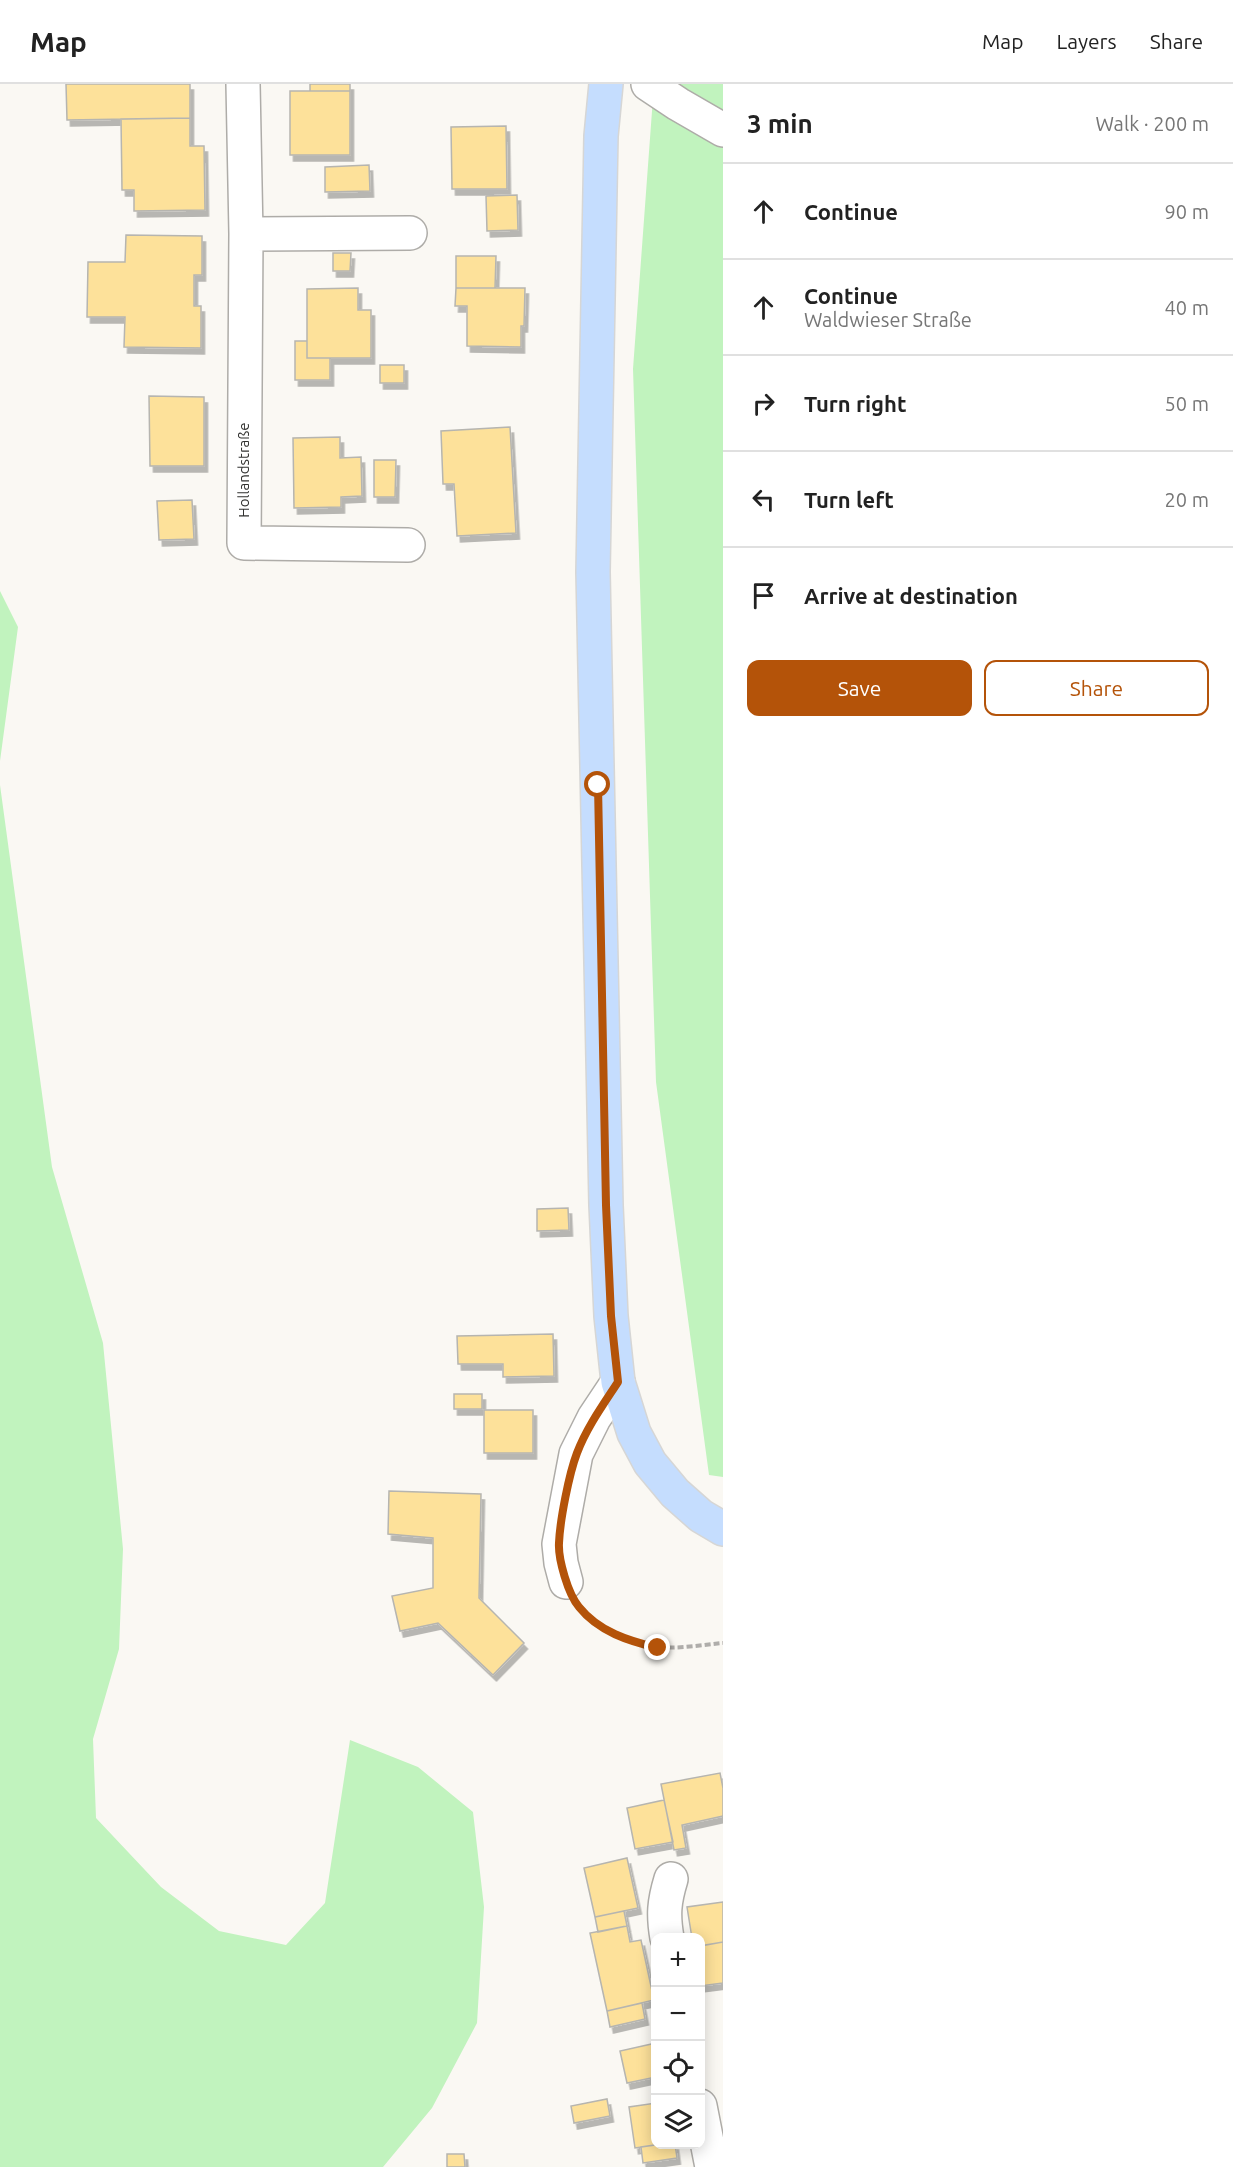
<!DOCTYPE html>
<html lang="en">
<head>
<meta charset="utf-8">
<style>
  body { margin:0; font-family:Ubuntu,sans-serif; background:#f2f2f2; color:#222 }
  .controls { position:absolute; right:18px; bottom:18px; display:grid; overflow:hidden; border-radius:12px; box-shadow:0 3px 15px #0003 }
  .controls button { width:54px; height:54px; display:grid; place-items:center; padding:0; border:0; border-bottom:2px solid #e0e0e0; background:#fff; color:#222; font:30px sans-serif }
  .stop { position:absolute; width:18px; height:18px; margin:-14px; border:4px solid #b45309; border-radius:50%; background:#fff }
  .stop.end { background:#b45309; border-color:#fff; box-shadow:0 2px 6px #0008 }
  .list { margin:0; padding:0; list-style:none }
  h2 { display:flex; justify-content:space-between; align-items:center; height:78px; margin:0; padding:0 24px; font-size:26px }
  h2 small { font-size:20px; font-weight:400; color:#767676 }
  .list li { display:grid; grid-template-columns:39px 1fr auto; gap:18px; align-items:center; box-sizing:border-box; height:96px; padding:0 24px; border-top:2px solid #e0e0e0 }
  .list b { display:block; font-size:22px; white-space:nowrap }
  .list p { margin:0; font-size:20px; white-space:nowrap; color:#767676 }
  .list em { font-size:20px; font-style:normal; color:#767676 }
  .actions { display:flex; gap:12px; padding:18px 24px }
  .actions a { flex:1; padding:14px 0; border:2px solid #b45309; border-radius:12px; text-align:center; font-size:21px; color:#b45309 }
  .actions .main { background:#b45309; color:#fff }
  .icon { flex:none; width:33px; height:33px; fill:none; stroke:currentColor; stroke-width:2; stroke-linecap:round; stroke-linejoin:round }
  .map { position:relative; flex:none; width:723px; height:2083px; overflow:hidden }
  header { display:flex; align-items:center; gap:36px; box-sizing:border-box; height:84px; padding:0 30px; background:#fff; border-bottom:2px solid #e0e0e0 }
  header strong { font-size:28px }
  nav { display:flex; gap:33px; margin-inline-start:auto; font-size:21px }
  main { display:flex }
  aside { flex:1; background:#fff }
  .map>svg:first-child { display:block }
  .green { fill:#c1f3be }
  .building { fill:#fde19a; stroke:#b6b5b0; stroke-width:1.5; filter:url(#shadow) }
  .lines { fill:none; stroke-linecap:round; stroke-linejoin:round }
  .minor-casing { stroke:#aeaca8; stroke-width:36 }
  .major-casing { stroke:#d6d6d5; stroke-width:36 }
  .path { stroke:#afadaa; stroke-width:4; stroke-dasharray:6 3; stroke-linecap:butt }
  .minor { stroke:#fff; stroke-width:33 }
  .major { stroke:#c5ddfe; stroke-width:33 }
  .route { stroke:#b45309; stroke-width:8 }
  .labels { text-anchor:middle; stroke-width:5; stroke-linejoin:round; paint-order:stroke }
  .street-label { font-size:15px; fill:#31312f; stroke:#fff }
</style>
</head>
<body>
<header>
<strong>Map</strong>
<nav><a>Map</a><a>Layers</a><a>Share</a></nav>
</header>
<main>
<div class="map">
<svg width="723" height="2083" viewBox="0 0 723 2083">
  <defs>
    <filter id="shadow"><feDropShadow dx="3.5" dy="6" stdDeviation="0" flood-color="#0004"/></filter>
  </defs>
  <rect width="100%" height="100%" fill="#faf8f3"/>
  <path class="green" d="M 654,0 L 723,0 L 723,1393 L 709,1391 L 656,998 L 633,285 Z
    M 0,507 L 18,543 L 0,677 Z
    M 0,701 L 52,1083 L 103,1259 L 123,1465 L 119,1565 L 93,1655 L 96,1734 L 161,1803 L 219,1847 L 286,1861 L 325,1819 L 350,1656 L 418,1683 L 473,1728 L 484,1823 L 477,1939 L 432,2024 L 383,2083 L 0,2083 Z"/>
  <path class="building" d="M 66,0 L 190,0 L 190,34 L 67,36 Z
    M 310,0 L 350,0 L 350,7 L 310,7 Z
    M 290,7 L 350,7 L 350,71 L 290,71 Z
    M 190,34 L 190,62 L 204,62 L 205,126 L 134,127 L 134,106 L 122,106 L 121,35 Z
    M 506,42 L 507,105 L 452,105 L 451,43 Z
    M 369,81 L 370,107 L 325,108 L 325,83 Z
    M 517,111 L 518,146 L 487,147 L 486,112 Z
    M 126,151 L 202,152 L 202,191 L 194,191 L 194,222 L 201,222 L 201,264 L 124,263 L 125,233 L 87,233 L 88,178 L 125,178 Z
    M 333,169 L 351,169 L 350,187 L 333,187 Z
    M 456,172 L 496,172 L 495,204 L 456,204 Z
    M 358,204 L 358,226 L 371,226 L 371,274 L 307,274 L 307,205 Z
    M 456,204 L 525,204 L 524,242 L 521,242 L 521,263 L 467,262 L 467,222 L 455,222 Z
    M 295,257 L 307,257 L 307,274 L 330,274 L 330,296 L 295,296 Z
    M 380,281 L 404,281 L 404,299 L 380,299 Z
    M 149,312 L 204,313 L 204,382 L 150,382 Z
    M 510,343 L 516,449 L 457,452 L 454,400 L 443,400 L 441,347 Z
    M 340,353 L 340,374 L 361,373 L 362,412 L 341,413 L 341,423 L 294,424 L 293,354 Z
    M 374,376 L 396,376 L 395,413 L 374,413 Z
    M 192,416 L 194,455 L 159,456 L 157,417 Z
    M 568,1124 L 569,1146 L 537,1147 L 537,1125 Z
    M 553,1250 L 554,1292 L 503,1293 L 503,1280 L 458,1280 L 457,1252 Z
    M 454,1310 L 482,1310 L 482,1325 L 454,1325 Z
    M 484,1326 L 533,1326 L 533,1369 L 484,1369 Z
    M 389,1407 L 481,1410 L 479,1514 L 524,1559 L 493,1591 L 438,1539 L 400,1547 L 392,1512 L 433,1504 L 433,1454 L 388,1450 Z
    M 720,1689 L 723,1704 L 723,1732 L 682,1741 L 686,1764 L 674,1766 L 661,1700 Z
    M 664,1716 L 673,1758 L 635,1765 L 627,1724 Z
    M 627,1774 L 638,1824 L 595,1833 L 584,1784 Z
    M 723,1818 L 723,1858 L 700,1862 L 700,1854 L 692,1854 L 687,1823 Z
    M 624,1827 L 627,1842 L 598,1848 L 595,1833 Z
    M 627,1842 L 630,1858 L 641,1856 L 654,1916 L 607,1927 L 590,1849 Z
    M 723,1858 L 723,1899 L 700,1902 L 700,1862 Z
    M 642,1919 L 645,1935 L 610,1943 L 607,1927 Z
    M 656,1959 L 656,1993 L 627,1999 L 620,1967 Z
    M 607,2015 L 610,2032 L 574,2039 L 571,2022 Z
    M 656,2019 L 656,2060 L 662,2060 L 635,2064 L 629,2023 Z
    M 662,2060 L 675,2060 L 677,2074 L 643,2079 L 641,2063 Z
    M 447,2070 L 464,2070 L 465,2083 L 447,2083 Z"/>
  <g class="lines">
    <defs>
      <path id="minor" d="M 243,0 L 246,150 L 244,459 L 408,461
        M 648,0 L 678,20 L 723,46
        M 246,150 L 410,149
        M 566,1498 L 561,1479 L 559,1460 L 576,1370 L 594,1334 L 618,1298
        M 667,1854 C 663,1831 664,1818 671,1795
        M 700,2022 L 712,2083"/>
      <path id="major" d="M 606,0 L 601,52 L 593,488 L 606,1121 L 611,1232 L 618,1298 L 634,1349 L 650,1379 L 675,1409 L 701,1432 L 723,1445"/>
    </defs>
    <use href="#minor" class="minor-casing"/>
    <use href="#major" class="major-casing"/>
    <path class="path" d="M 580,1525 C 602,1545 628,1561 658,1563 C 679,1565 702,1561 723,1559"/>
    <use href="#minor" class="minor"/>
    <use href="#major" class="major"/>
  </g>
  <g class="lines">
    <path class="route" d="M 598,701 L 606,1121 L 611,1232 L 618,1298 C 603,1321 587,1343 577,1369 C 569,1390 560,1436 559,1459 C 558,1475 568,1510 579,1523 C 599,1548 629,1557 658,1564"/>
  </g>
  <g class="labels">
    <g class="street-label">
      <text transform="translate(244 386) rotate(-90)" y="5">Hollandstraße</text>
    </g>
  </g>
</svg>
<div class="controls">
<button>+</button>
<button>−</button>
<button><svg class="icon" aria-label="locate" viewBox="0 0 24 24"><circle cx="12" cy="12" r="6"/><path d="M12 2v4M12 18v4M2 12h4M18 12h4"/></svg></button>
<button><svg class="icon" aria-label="layers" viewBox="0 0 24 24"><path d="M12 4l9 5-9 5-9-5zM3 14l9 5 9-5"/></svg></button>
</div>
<div class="stop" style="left:598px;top:701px"></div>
<div class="stop end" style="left:658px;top:1564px"></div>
</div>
<aside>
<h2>3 min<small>Walk · 200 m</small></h2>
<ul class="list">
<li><svg class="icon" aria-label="ahead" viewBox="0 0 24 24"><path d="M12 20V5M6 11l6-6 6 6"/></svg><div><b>Continue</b></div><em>90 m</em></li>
<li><svg class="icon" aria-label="ahead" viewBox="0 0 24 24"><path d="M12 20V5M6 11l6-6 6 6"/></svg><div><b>Continue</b><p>Waldwieser Straße</p></div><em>40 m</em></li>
<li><svg class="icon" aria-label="right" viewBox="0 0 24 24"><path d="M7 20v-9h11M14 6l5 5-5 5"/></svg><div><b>Turn right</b></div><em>50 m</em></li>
<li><svg class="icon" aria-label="left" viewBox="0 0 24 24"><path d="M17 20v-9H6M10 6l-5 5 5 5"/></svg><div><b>Turn left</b></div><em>20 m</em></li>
<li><svg class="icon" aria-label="arrive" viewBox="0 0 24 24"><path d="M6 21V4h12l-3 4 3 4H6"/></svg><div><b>Arrive at destination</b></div></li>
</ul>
<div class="actions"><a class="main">Save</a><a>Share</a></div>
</aside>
</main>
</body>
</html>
